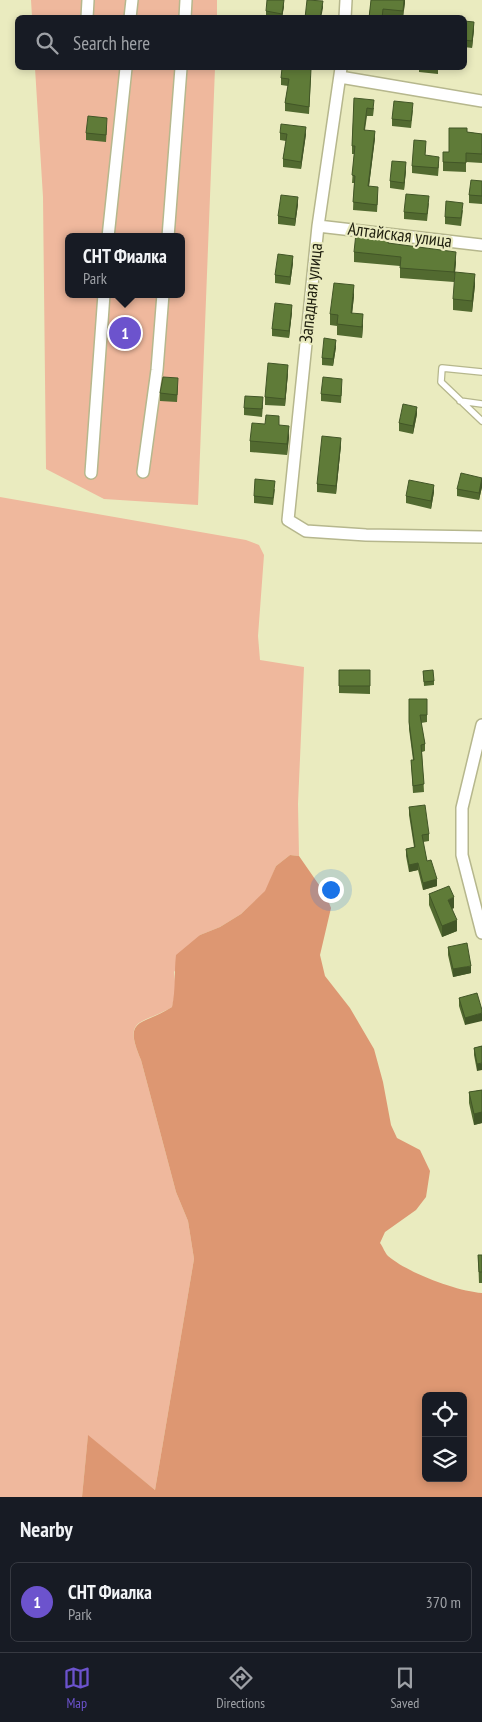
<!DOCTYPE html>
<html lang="en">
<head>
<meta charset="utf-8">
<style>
  body { margin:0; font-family:"PT Sans Narrow",sans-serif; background:#242831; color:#f1f3f6 }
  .controls { position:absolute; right:15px; bottom:15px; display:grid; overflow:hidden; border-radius:8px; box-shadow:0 2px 8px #0003 }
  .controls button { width:45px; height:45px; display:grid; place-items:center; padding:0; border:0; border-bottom:1px solid #363941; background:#171b24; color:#f1f3f6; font:25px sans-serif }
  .you { position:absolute; left:330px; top:889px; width:18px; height:18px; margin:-12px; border:4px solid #fff; border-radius:50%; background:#1a73e8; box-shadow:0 0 0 8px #1a73e833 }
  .badge { display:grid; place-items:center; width:32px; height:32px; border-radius:50%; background:#6c53cd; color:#fff; font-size:16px; font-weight:700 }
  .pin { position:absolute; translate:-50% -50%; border:2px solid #fff; box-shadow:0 1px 5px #0006 }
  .popup { position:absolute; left:65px; top:233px; width:120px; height:65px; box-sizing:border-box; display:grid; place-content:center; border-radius:8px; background:#171b24; filter:drop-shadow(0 1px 4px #0005); font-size:16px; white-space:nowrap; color:#9ea1a6 }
  .popup b { font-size:19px; color:#f1f3f6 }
  .popup::after { content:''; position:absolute; left:50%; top:100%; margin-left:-10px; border:10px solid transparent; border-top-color:#171b24 }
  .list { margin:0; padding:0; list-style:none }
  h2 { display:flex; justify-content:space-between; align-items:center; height:65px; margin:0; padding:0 20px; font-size:21px }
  h2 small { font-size:16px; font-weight:400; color:#9ea1a6 }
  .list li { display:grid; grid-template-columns:32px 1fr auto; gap:15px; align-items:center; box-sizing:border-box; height:80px; margin:0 10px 10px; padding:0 10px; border:1px solid #363941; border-radius:8px }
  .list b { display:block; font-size:19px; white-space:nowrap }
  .list p { margin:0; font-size:16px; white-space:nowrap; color:#9ea1a6 }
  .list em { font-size:16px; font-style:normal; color:#9ea1a6 }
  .icon { flex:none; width:28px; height:28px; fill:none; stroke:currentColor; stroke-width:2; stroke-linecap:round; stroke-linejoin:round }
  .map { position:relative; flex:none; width:482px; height:1497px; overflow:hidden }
  .search { position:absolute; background:#171b24; box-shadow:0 2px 8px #0003; left:15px; right:15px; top:15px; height:55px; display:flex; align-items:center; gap:12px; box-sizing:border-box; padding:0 18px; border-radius:8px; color:#9ea1a6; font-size:19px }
  .sheet { height:155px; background:#171b24 }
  nav { display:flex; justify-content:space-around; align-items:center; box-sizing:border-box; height:70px; border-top:1px solid #363941; background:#171b24; font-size:14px; color:#9ea1a6 }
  nav a { display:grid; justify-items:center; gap:2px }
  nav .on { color:#6c53cd }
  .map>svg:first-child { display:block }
  .green { fill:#efb89d; fill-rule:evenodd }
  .forest { fill:#dd9772; fill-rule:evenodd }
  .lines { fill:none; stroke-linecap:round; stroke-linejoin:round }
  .lane-casing { stroke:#b6b78d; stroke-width:8 }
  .street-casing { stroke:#b6b78d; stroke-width:14 }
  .lane { stroke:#fff; stroke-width:5.5 }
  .street { stroke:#fff; stroke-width:11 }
  .wall { fill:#526a30 }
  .shaded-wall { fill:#425627 }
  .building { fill:#5f7b38; stroke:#425627 }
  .labels { text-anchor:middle; stroke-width:4.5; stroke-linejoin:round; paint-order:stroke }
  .street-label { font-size:18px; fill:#1f1f0f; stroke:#eaebbf }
</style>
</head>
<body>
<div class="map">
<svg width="482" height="1497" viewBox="0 0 482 1497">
  <rect width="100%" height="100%" fill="#eaebbf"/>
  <path class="green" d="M 31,0 L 217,0 L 217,17 L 32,17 Z
    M 35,68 L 215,68 L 198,505 L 104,499 L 46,469 L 43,197 ZM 69,237 L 181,237 L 181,294 L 69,294 Z
    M 0,497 L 246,540 L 259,545 L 264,555 L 258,636 L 260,660 L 304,667 L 298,804 L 299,856 L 290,855 L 276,866 L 266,891 L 241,914 L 220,927 L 200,935 L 174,972 L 176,990 L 172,1007 C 142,1025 122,1016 141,1060 L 176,1192 L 188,1221 L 194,1259 L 155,1490 L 88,1436 L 82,1497 L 0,1497 Z"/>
  <path class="forest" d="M 290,855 L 299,856 L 326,895 L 331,908 L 320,955 L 325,976 L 350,1008 L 374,1049 L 383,1082 L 391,1125 L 397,1138 L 420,1150 L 430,1171 L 426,1197 L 416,1210 L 385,1232 L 380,1243 C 383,1247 385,1253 388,1256 C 408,1273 456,1291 482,1293 L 482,1497 L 82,1497 L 88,1435 L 155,1490 L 194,1259 L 188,1221 L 176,1192 L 141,1060 C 122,1016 143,1026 172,1007 C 176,989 174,972 176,955 L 200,935 L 220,927 L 241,914 L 265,891 L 276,866 ZM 426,1396 L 463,1396 L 463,1478 L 426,1478 Z"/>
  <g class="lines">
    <defs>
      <path id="lane" d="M 482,372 L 442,368 L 441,382 L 482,421
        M 460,401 L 482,404"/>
      <path id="street" d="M 87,18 L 88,0
        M 130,18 L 132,0
        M 185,18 L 186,0
        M 345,18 L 346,0
        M 341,68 L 318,226 L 288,520 L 306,531 L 366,535 L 482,537
        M 340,77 L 482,101
        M 318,226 L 482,245
        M 108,237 L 126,68
        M 168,237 L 181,68
        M 143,472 L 157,370 L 163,294
        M 91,473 L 104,294
        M 482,725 L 462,808 L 462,855 L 482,933"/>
    </defs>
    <use href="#lane" class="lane-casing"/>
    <use href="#street" class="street-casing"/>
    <use href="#lane" class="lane"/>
    <use href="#street" class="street"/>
  </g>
  <path class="wall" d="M 371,0 L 405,0 L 403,18 L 369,18 Z
    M 284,6 L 282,18 L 266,18 L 266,11 Z
    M 464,21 L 474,29 L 472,48 L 464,47 Z
    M 419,68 L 438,68 L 438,74 L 419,72 Z
    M 311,76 L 309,114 L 285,111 L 285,103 L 288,86 L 281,85 L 281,78 Z
    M 354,98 L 374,108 L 373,116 L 367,116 L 365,130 L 375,138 L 369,186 L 378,195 L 377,212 L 353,210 L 354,183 L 352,183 L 354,154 L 352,154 L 352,146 Z
    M 413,110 L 411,128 L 392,126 L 392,119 Z
    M 107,125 L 106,142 L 86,140 L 86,133 Z
    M 467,132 L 482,134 L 482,163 L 466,162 L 466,172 L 443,171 L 443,152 L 449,152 Z
    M 280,133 L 306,134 L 301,169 L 283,167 L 283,159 L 286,141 L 280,140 Z
    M 426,149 L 425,155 L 439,164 L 438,176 L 412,173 L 412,166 Z
    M 406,170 L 404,190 L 390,188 L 390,181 Z
    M 482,181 L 482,204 L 469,203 L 469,195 Z
    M 429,203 L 427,221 L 404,219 L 404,212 Z
    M 298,204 L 295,226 L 278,224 L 278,216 Z
    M 463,210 L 461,226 L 445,224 L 445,217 Z
    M 389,243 L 456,262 L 454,282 L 400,278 L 400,266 L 354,262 L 354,252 Z
    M 293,263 L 290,285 L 275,283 L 275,275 Z
    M 475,285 L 472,312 L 453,310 L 453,299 Z
    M 354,296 L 352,313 L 363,325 L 362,338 L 337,335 L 337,326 L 330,325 L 330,314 Z
    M 292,312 L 289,338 L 272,336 L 272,329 Z
    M 336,347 L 333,366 L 322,365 L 322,358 Z
    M 288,373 L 285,406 L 265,405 L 265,397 Z
    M 178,386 L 177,402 L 160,401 L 160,393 Z
    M 342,387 L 341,403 L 321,401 L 321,394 Z
    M 263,405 L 262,417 L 244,415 L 244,408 Z
    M 417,414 L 413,434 L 399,431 L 399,423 Z
    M 279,425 L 289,437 L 287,455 L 250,452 L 250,441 Z
    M 341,445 L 336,494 L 317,492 L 317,484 Z
    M 482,478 L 482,487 L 479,500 L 457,496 L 457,489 Z
    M 275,489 L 273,505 L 254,503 L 254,496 Z
    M 434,492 L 431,509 L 406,503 L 406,496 Z
    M 339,670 L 370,670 L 370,694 L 339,693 Z
    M 423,671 L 434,681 L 434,685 L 424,686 Z
    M 409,699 L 427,699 L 427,722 L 421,723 L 425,744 L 425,751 L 422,752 L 424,792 L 413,793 L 411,760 L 413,760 L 409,729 Z
    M 409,807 L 429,834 L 429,841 L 423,842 L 427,861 L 437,886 L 423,890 L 418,870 L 409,872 L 406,856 L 406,849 L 414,847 L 409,815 Z
    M 429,894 L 454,908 L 452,909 L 457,931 L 442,937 L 429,905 Z
    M 448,947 L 471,973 L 453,977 L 448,955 Z
    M 459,998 L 482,1010 L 465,1025 L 459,1006 Z
    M 482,1046 L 477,1071 L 474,1055 L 474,1048 Z
    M 482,1090 L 482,1123 L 474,1125 L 469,1103 L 469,1092 Z
    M 478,1255 L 482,1255 L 482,1283 L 479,1283 Z"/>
  <path class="shaded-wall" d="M 284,0 L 284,6 L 282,18 L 282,14 Z
    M 404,0 L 405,0 L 405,3 L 403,18 Z
    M 323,1 L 323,8 L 321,18 L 320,18 Z
    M 474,22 L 474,29 L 472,48 L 472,41 Z
    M 306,127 L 306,134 L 301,169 L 301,162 Z
    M 375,131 L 375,138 L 368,194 L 368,186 Z
    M 406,162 L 406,170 L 404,190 L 404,183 Z
    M 298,197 L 298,204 L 295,226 L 295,219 Z
    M 456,252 L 456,262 L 454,282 L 454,272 Z
    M 293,256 L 293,263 L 290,285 L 290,277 Z
    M 475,274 L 475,285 L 472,312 L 472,301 Z
    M 354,285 L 354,296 L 351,324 L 351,313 Z
    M 292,305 L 292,312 L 289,338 L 289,331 Z
    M 363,314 L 363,325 L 362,338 L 362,327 Z
    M 336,340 L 336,347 L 333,366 L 333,359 Z
    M 288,365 L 288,373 L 285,406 L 285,399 Z
    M 417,407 L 417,414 L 413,434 L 413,426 Z
    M 289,426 L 289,437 L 287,455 L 287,444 Z
    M 341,438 L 341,445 L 336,494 L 336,486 Z
    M 482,479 L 482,487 L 479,500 L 479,493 Z
    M 434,485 L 434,492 L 431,509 L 431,501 Z
    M 418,863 L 418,870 L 409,872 L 409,865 Z
    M 437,879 L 437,886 L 423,890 L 423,883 Z
    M 454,897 L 454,908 L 448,910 L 448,900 Z
    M 457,920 L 457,931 L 442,937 L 442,926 Z
    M 471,966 L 471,973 L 453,977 L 453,969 Z
    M 482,1013 L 482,1021 L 465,1025 L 465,1018 Z
    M 482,1063 L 482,1070 L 477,1071 L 477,1064 Z
    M 482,1112 L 482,1123 L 474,1125 L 474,1114 Z"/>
  <path class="building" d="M 267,0 L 284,0 L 282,14 L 266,11 Z
    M 307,0 L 323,1 L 320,18 L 305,18 Z
    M 371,0 L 404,0 L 403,11 L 383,9 L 382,18 L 369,18 Z
    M 464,21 L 474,22 L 472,41 L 464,40 Z
    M 282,68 L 300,68 L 311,69 L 309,107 L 285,103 L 289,79 L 281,78 Z
    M 354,98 L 374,100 L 373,109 L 367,108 L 364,130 L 375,131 L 368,186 L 378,187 L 377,205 L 353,202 L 355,176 L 352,175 L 355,146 L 352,146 Z
    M 394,101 L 413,103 L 411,121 L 392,119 Z
    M 88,116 L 107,118 L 106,135 L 86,133 Z
    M 281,124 L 306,127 L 301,162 L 283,159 L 287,134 L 280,133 Z
    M 449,128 L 467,128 L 467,132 L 482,134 L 482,154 L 466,153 L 466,163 L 443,162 L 443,152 L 449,152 Z
    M 414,140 L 426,141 L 425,155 L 439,157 L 438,168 L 412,166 Z
    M 392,161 L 406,162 L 404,183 L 390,181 Z
    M 471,180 L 482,181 L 482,196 L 469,195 Z
    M 406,194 L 429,196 L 427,214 L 404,212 Z
    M 281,195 L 298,197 L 295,219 L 278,216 Z
    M 446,201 L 463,203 L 461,218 L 445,217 Z
    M 356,233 L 389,237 L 388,243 L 456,252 L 454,272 L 400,268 L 401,257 L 354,252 Z
    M 278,254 L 293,256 L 290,277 L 275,275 Z
    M 455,272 L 475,274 L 472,301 L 453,299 Z
    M 334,283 L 354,285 L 351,313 L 363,314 L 362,327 L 337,324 L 338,315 L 330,314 Z
    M 275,303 L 292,305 L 289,331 L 272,329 Z
    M 324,338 L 336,340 L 333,359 L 322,358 Z
    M 268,363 L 288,365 L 285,399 L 265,397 Z
    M 163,377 L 178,378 L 177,395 L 160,393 Z
    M 323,377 L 342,379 L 341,396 L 321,394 Z
    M 245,396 L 263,397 L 262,409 L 244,408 Z
    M 403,404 L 417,407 L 413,426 L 399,423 Z
    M 266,415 L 279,416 L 279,425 L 289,426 L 287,444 L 250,441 L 252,423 L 265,424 Z
    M 322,436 L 341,438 L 336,486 L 317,484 Z
    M 461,473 L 482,478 L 479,493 L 457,489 Z
    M 255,479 L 275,481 L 273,498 L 254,496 Z
    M 409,480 L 434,485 L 431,501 L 406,496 Z
    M 339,670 L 370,670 L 370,686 L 339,686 Z
    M 433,670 L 434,681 L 424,682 L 423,671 Z
    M 409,699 L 427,699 L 427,715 L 420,715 L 425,744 L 421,745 L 424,784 L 413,786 L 411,760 L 414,760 L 409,722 Z
    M 425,805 L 429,834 L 422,835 L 427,861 L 431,860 L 437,879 L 423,883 L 418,863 L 409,865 L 406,849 L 415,847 L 409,807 Z
    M 449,886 L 454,897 L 448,900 L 457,920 L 442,926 L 429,894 Z
    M 467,943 L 471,966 L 453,969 L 448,947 Z
    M 477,993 L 482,1010 L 482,1013 L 465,1018 L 459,998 Z
    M 482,1046 L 482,1063 L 477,1064 L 474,1048 Z
    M 482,1090 L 482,1112 L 474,1114 L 469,1092 Z
    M 478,1255 L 482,1255 L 482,1272 L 479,1272 Z"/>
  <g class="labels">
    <g class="street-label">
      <text transform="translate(400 235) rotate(7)" y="6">Алтайская улица</text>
      <text transform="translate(311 293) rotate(-84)" y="6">Западная улица</text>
    </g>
  </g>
</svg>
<div class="controls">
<button><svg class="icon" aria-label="locate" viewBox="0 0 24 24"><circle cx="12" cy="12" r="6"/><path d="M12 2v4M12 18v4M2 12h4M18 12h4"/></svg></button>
<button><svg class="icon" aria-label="layers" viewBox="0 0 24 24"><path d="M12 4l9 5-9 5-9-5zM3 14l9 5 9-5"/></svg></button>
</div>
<div class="you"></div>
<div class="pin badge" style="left:125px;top:333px">1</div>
<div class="popup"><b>СНТ Фиалка</b>Park</div>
<div class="search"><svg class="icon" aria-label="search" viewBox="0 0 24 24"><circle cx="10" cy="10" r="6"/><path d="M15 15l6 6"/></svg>Search here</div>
</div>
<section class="sheet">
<h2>Nearby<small></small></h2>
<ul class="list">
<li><span class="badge">1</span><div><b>СНТ Фиалка</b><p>Park</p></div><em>370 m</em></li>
</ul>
</section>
<nav>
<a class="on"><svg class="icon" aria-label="map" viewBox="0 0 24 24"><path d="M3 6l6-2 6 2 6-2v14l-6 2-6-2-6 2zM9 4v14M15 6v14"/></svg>Map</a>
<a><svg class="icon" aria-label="directions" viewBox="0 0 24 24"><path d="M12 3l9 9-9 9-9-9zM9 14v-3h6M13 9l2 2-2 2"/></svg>Directions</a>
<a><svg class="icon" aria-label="saved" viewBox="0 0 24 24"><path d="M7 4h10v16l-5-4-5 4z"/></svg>Saved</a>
</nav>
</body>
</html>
